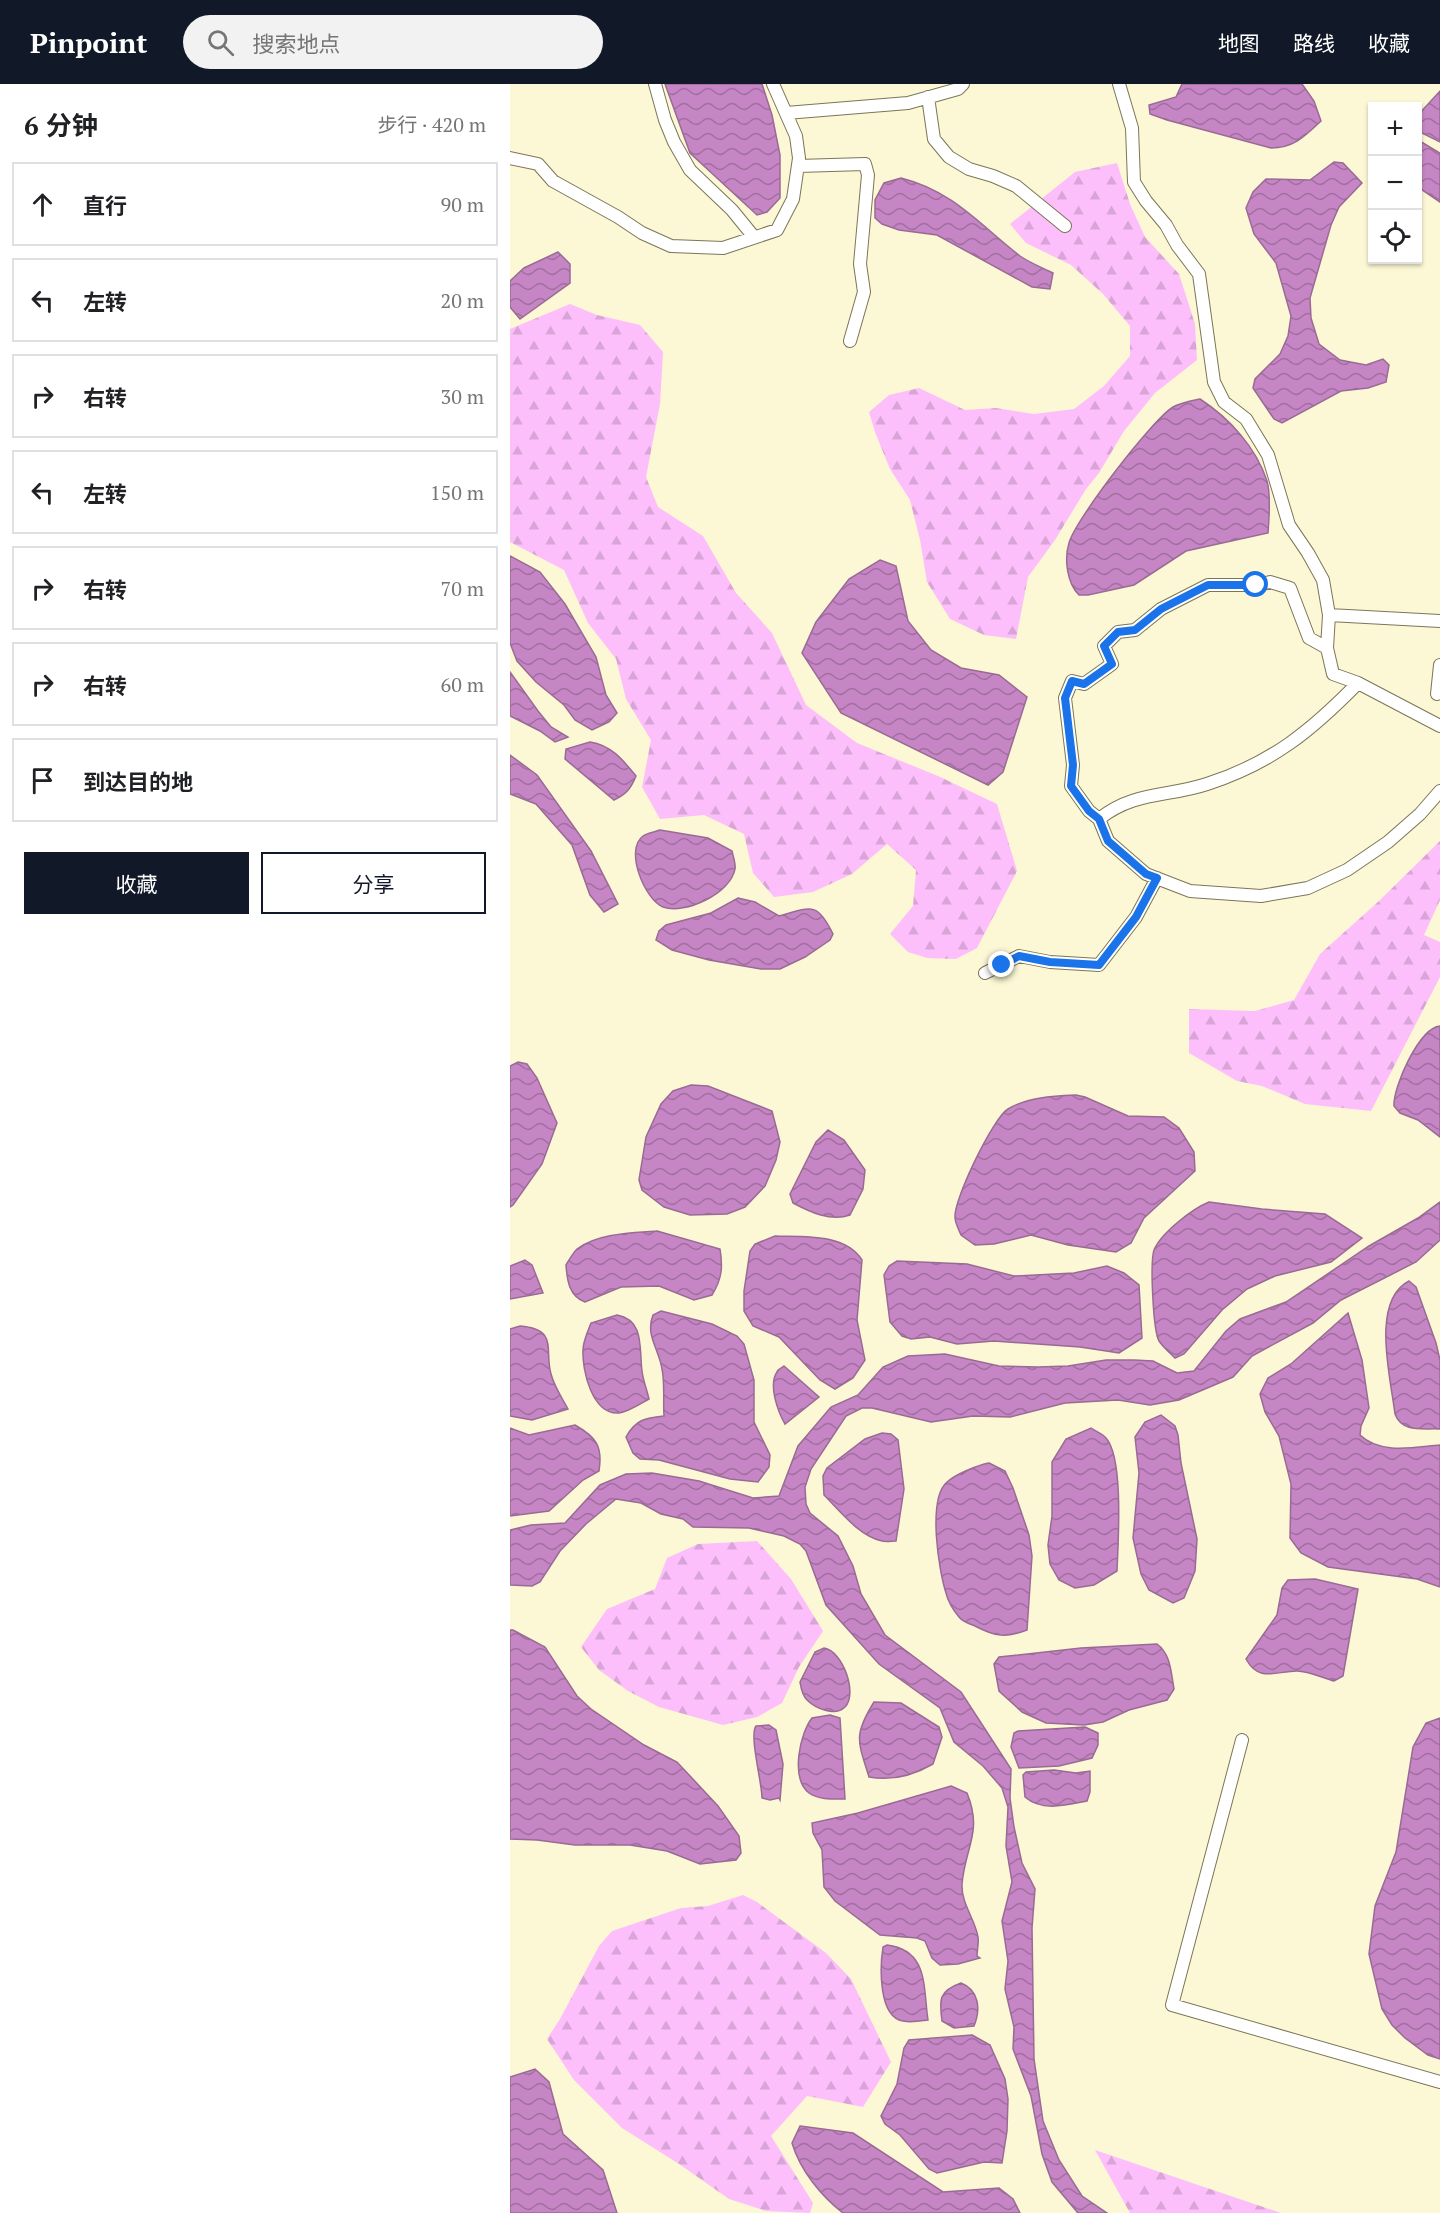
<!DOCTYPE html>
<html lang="zh">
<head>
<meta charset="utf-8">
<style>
  body { margin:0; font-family:"PT Serif","Noto Sans SC",serif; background:#f2f2f2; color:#202124 }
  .controls { position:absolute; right:18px; top:18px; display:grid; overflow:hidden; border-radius:0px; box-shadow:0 2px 4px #0004 }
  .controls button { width:54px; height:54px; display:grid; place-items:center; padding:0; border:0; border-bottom:2px solid #e0e0e0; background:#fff; color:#202124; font:30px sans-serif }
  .stop { position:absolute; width:18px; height:18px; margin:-14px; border:4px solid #1a73e8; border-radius:50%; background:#fff }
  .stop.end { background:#1a73e8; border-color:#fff; box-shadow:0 2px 6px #0008 }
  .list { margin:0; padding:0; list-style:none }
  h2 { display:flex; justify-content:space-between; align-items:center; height:78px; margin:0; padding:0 24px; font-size:26px }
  h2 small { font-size:20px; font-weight:400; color:#757577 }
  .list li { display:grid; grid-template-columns:39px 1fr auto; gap:18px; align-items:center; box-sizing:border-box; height:84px; margin:0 12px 12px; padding:0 12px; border:2px solid #e0e0e0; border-radius:0px }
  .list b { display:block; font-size:22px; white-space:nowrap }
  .list em { font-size:20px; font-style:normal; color:#757577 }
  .actions { display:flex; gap:12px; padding:18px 24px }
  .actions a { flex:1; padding:14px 0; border:2px solid #111827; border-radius:0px; text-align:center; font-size:21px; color:#111827 }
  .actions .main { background:#111827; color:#fff }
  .icon { flex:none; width:33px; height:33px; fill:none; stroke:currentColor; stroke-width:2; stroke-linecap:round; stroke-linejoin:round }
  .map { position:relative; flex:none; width:930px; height:2129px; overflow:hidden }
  header { display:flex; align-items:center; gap:36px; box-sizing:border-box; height:84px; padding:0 30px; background:#111827; color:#fff }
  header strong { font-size:28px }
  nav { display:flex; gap:33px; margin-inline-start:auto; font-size:21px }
  .search { width:420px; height:54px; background:#f2f2f2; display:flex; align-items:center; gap:15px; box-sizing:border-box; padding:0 21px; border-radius:33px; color:#757577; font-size:22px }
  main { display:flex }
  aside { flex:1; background:#fff }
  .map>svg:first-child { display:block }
  .forest { fill:url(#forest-firs) }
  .water { fill:url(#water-waves); stroke:#996b94; stroke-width:1.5 }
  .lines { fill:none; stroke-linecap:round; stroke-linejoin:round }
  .minor-casing { stroke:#7b7658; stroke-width:14 }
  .minor { stroke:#fff; stroke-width:12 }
  .route { stroke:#1a73e8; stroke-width:8 }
</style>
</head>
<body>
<header>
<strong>Pinpoint</strong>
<div class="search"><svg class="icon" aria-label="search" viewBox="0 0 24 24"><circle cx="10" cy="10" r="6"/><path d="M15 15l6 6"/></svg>搜索地点</div>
<nav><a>地图</a><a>路线</a><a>收藏</a></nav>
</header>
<main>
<aside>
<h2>6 分钟<small>步行 · 420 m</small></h2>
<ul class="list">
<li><svg class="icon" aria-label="ahead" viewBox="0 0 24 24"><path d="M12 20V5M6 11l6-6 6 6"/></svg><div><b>直行</b></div><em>90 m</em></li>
<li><svg class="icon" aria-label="left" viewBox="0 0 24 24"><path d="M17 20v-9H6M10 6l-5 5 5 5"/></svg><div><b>左转</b></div><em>20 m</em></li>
<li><svg class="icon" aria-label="right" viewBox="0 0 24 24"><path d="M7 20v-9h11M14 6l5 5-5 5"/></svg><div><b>右转</b></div><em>30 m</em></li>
<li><svg class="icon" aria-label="left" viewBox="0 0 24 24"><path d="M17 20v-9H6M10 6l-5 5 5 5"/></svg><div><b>左转</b></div><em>150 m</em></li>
<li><svg class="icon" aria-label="right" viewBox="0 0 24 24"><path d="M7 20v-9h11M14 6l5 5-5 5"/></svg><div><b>右转</b></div><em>70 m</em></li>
<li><svg class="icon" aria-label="right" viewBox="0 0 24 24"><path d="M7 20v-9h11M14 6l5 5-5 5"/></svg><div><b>右转</b></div><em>60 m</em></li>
<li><svg class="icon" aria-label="arrive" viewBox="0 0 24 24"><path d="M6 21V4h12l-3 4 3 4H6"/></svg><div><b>到达目的地</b></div></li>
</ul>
<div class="actions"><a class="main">收藏</a><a>分享</a></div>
</aside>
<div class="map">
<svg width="930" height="2129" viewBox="0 0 930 2129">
  <defs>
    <pattern id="forest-firs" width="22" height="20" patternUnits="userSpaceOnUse" patternTransform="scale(1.5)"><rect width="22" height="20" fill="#fdbffb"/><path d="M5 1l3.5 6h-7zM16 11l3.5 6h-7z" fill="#d9a4d7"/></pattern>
    <pattern id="water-waves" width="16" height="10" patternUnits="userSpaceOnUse" patternTransform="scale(1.5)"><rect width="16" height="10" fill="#c686c5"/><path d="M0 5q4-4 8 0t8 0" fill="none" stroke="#a16ea0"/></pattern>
  </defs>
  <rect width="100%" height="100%" fill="#fcf7d5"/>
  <path class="forest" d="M 607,79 L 620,120 L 635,153 L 669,190 L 685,240 L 687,276 L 645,309 L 614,347 L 589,389 L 576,405 L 545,456 L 518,493 L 506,555 L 474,551 L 440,535 L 417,498 L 410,456 L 400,416 L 380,385 L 365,348 L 359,328 L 379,311 L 409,304 L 455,326 L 486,324 L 524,330 L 564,325 L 594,302 L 620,272 L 620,242 L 593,210 L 561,181 L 516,159 L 500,140 L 565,88 Z
    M 60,220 L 87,231 L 130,241 L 153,268 L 150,320 L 136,393 L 148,423 L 193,452 L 226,509 L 262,549 L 296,621 L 347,659 L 428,692 L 487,720 L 507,787 L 467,864 L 446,875 L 417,874 L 398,868 L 380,850 L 403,822 L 406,786 L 377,760 L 342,790 L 303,808 L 264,813 L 243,789 L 234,750 L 194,731 L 150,735 L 132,703 L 141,656 L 116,615 L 106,575 L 78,539 L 54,486 L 0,458 L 0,245 Z
    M 930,757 L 930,816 L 914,851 L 930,858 L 930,893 L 861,1027 L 795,1020 L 752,1002 L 727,997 L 679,969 L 679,925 L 745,927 L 784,916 L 810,870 L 869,817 Z
    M 247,1457 L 281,1495 L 313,1547 L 289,1583 L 272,1619 L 247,1633 L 213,1641 L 149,1623 L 118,1607 L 89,1586 L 71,1563 L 97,1525 L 145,1505 L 157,1474 L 188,1460 Z
    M 233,1811 L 247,1818 L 316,1869 L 341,1895 L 381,1978 L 353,2023 L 297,2012 L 261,2052 L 303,2119 L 300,2129 L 256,2127 L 219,2115 L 169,2080 L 112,2044 L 64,1996 L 37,1955 L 50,1935 L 89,1862 L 102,1847 L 171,1824 L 198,1822 Z
    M 585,2066 L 771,2129 L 620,2129 Z"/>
  <path class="water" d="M 155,0 L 252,0 L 262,31 L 270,71 L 270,114 L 257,128 L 247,131 L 180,69 Z
    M 672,0 L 792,0 L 804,17 L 811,37 C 795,52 784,64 761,64 L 657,36 L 640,30 L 639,21 L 666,13 Z
    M 930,7 L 930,58 L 908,47 L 908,31 Z
    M 908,56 L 930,69 L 930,118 L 908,103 Z
    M 824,78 L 833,79 L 852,99 L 829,123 L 821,141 L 800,214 L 801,234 L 809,260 L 830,276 L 856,281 L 873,275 L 879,281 L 876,298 L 858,304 L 831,307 L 772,339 L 764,335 L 743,304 L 745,295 L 770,270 L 778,252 L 781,232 L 766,179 L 744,150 L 736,124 L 743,108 L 756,95 L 800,96 Z
    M 391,94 C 443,107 470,141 510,172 C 520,179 533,184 543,189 L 540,205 L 522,203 L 427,151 L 389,146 L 372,140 L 365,134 L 365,116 L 374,99 Z
    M 48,168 L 60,180 L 60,199 L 10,235 L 0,223 L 0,197 L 14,184 Z
    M 690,315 C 719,334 746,363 757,397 C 761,410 759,436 758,449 L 676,467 L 624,501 L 578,511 L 569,511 C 557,499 554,475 559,459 C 565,436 642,336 663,323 C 670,319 681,317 690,315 Z
    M 0,472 L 30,488 L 55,520 L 86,573 L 96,611 L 107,629 L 99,638 L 82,646 L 65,636 L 54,621 L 26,598 L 7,577 L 0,559 Z
    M 370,476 L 386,482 L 398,537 L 421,566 L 451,584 L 489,591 L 517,613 L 493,688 L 478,701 L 331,629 L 292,569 L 306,538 L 339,495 Z
    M 0,588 L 28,627 L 41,643 L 58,653 L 45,658 L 30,647 L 0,632 Z
    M 80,658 C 101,661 113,676 126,692 C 121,704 117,710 104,716 L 55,675 L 56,665 Z
    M 0,671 L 27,691 L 81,767 L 108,820 L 94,828 L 80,811 L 62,761 L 26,720 L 0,710 Z
    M 150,746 L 198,754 L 222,767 C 223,772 226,780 225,785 C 221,809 175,831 153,823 C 135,816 114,766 133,752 C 137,749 145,748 150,746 Z
    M 228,814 L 245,818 L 269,832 C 301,823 307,817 323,850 L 320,856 L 295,873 L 270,885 L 251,885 L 199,876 L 162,866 L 146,856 L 149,847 L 156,841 L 201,829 Z
    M 930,942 L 930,1053 L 908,1036 L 890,1029 L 884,1022 C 883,1003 909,944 930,942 Z
    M 8,978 L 17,980 L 27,994 L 47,1039 L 32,1080 L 3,1121 L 0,1123 L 0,982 Z
    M 181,1001 L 198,1002 L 262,1027 L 270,1058 L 266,1076 L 255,1102 L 235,1123 L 217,1130 L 180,1131 L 154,1123 L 132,1106 L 129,1096 L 136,1053 L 151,1020 L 163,1007 Z
    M 566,1011 L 575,1013 L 618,1032 L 654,1033 L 669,1044 L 684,1068 L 685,1087 L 634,1134 L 621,1159 L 606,1168 L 558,1161 L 521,1151 L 484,1160 L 465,1161 L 451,1151 C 449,1146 445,1139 445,1133 C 444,1115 483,1034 498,1025 C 518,1013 543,1012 566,1011 Z
    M 318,1046 L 334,1056 L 355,1086 L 353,1105 L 340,1131 C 321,1138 300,1128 283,1119 L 280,1110 L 306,1058 Z
    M 699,1118 L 752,1125 L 815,1130 L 852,1154 L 821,1178 L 765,1192 L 737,1205 L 712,1226 L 674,1270 L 665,1274 C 660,1269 653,1263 649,1257 C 643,1246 640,1178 644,1166 C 651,1149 682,1125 699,1118 Z
    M 930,1118 L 930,1156 L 906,1178 L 831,1216 L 803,1239 L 742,1272 L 723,1293 L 669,1316 L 640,1321 L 608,1316 L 555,1319 L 500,1333 L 463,1332 L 421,1338 L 362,1324 L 352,1324 L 336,1332 L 301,1385 L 295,1403 L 296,1420 L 300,1429 L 328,1452 L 343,1482 L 351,1510 L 375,1551 L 451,1608 L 501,1685 L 500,1714 L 504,1743 L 512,1779 L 525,1805 L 522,1844 L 524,1975 L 533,2037 L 549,2076 L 572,2112 L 597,2129 L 568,2129 L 542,2098 L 532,2070 L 521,2012 L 503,1965 L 504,1943 L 495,1905 L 498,1877 L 492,1837 L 502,1798 L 496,1762 L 498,1723 L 492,1704 L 473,1682 L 444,1658 L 430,1624 L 369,1580 L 316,1521 L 296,1467 L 290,1460 L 274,1452 L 239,1444 L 183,1443 L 173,1435 L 151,1430 L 131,1419 L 106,1415 L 76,1440 L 50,1467 L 30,1498 L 22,1502 L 0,1501 L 0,1446 L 21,1441 L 55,1439 L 90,1401 L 116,1390 L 142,1389 L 189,1397 L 243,1414 L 269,1412 L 288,1362 L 321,1323 L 348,1311 L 373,1283 L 398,1272 L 435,1270 L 489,1282 L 528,1283 L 558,1282 L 596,1276 L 624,1276 L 643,1277 L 667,1289 L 684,1287 L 716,1247 L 730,1235 L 776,1218 L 859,1162 L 908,1134 Z
    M 147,1147 L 210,1165 C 213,1183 212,1195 202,1211 L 184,1216 L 149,1202 L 111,1203 L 75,1218 C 59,1212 57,1196 56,1181 C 59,1176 63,1169 67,1165 C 88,1149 122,1149 147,1147 Z
    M 265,1152 C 293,1153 335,1149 352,1176 L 347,1236 L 355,1276 L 343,1294 L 325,1305 L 310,1296 L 269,1253 L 243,1242 L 234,1227 L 234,1207 L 240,1167 L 245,1160 Z
    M 15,1176 L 22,1181 L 33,1209 L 0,1215 L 0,1182 Z
    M 387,1177 L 457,1180 L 504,1192 L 564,1189 L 597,1182 L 614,1189 L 629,1201 L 632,1254 L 609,1269 L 570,1263 L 513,1259 L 484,1257 L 447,1260 L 420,1253 L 401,1255 L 392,1252 L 380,1238 L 374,1191 L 379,1182 Z
    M 899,1197 L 906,1203 L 926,1259 L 930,1276 L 930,1345 C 913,1344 892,1349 885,1330 C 881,1295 860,1217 899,1197 Z
    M 151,1227 L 202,1240 L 227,1252 L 234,1260 L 244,1296 L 244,1338 L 260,1371 L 259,1383 L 248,1398 L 220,1395 L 149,1376 L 130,1375 L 123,1369 L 116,1353 C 126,1335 136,1334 154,1332 C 153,1317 155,1299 152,1285 C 149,1265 135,1251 143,1231 Z
    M 838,1229 L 852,1276 L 859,1324 L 851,1342 L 850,1351 C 871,1371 905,1363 930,1361 L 930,1503 L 907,1495 L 818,1483 L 791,1469 L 780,1454 L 781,1400 L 769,1352 L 755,1328 L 750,1310 L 758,1294 L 781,1280 Z
    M 107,1231 C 135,1236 129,1265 132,1287 C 133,1296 137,1306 139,1315 C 130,1320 118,1328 109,1329 C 82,1331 72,1286 73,1266 C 73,1257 78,1247 81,1239 Z
    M 10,1242 C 49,1245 34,1266 41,1290 C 44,1302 52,1314 58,1325 L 22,1336 L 0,1332 L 0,1245 Z
    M 274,1282 L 309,1313 L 275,1340 C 268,1328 258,1301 267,1288 C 268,1285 272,1284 274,1282 Z
    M 651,1331 L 665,1342 L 668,1351 L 671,1379 L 687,1455 L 685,1487 L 674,1514 L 663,1519 L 639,1506 L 631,1490 L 623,1454 L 629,1389 L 625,1353 L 635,1338 Z
    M 65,1341 C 86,1353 93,1362 89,1387 L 73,1396 L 39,1427 L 0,1432 L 0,1344 L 19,1351 Z
    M 581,1344 C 585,1347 593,1350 596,1354 C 614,1374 608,1459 607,1487 L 584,1501 L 565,1504 L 549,1496 L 540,1480 L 538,1461 L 542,1432 L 542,1378 L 556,1355 Z
    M 372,1349 L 381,1350 L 388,1356 L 394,1405 L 386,1457 C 382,1457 376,1458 372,1457 C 349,1452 330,1427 314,1411 L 313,1392 L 317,1384 L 355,1355 Z
    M 479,1379 L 495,1387 L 503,1404 L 519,1451 L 522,1472 L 517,1546 C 495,1554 486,1553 465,1542 C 460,1540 453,1538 449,1533 C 444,1527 438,1517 436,1509 C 429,1487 417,1415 437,1398 C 446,1390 468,1381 479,1379 Z
    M 805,1495 L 848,1505 L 833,1592 L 824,1597 C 813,1594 798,1587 787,1587 C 766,1587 749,1599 736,1575 L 767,1531 L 772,1504 L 778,1496 Z
    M 0,1546 L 3,1546 L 35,1563 L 67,1612 L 81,1625 L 134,1661 L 167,1678 L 208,1722 L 229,1752 L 231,1769 L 226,1776 L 190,1780 L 157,1767 L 120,1761 L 65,1761 L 27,1756 L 0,1755 Z
    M 647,1560 C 661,1570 661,1589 664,1605 L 657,1616 L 619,1626 L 593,1638 L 574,1641 L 536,1639 L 512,1628 L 489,1607 L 484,1580 L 489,1573 L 571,1564 Z
    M 314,1564 C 333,1567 348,1610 335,1623 C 325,1633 305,1624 297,1616 C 292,1611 291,1604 290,1598 L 305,1568 Z
    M 364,1618 L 391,1619 L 429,1643 L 432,1653 L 423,1680 C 404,1691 381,1697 359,1693 C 348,1657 343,1652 364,1618 Z
    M 320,1631 L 330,1634 L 335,1715 C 324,1715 309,1716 299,1709 C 280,1694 290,1649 302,1634 Z
    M 930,1634 L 930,1975 L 918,1971 L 895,1954 L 882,1941 L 872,1925 L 859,1870 L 865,1822 L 886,1768 L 903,1663 L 916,1639 Z
    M 259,1641 L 266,1646 L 273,1680 L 270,1716 L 269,1714 L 260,1716 L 252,1714 C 252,1698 239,1652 246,1642 Z
    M 575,1643 L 588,1649 L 588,1661 L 582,1674 L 549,1682 L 509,1684 L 501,1663 L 504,1649 L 508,1647 Z
    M 544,1686 L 566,1689 L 580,1687 L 580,1708 L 577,1717 C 557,1721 532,1728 515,1713 L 513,1691 L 516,1688 Z
    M 441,1702 L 457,1709 C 473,1748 455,1763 452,1800 C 451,1819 465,1835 468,1853 C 469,1859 467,1866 467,1872 L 470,1874 L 448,1880 L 430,1881 L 422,1874 L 415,1857 L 407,1854 L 370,1851 L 325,1817 L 314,1803 L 312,1766 L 303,1749 L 302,1739 L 348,1729 Z
    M 377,1861 C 419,1866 413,1904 418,1936 C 410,1937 401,1939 393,1937 C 368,1933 370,1882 373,1863 Z
    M 451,1899 C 469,1906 471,1925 464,1942 L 444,1944 L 432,1937 C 429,1915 429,1907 451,1899 Z
    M 462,1951 L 480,1961 L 495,1995 L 498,2015 L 497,2047 L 492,2079 L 474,2078 L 427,2089 L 419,2085 L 390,2051 L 375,2040 L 371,2032 L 387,2000 L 394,1964 L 399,1956 Z
    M 25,1985 L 39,1998 L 53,2050 L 93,2086 L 107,2129 L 0,2129 L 0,1993 Z
    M 290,2042 L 343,2049 L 433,2108 L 489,2104 L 503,2115 L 510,2129 L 333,2129 C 311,2112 290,2086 282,2059 Z"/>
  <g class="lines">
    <defs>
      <path id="minor" d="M 145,0 L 155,36 L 164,58 L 180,86 L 222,126 L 244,153
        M 609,0 L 622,44 L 624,98 L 636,117 L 656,141 L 667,161 L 689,190 L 704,298 L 714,318 L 736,335 L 758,371 L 779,441 L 798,469 L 813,496 L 819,531 L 817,564 L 823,590 L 848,599
        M 418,13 L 424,55 L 439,73 L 459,85 L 483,92 L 506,102 L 555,142
        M 276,29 L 398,19 L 448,5 L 453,0
        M 0,74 L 28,80 L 43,97 L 108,133 L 132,149 L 161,162 L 213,164 L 267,146 L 283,115 L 289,74 L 286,52 L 263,0
        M 288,82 L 355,80 L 358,91 L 350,180 L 354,208 L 340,257
        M 819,531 L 930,537
        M 927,610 L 930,581
        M 930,642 L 848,599 C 801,647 762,679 697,700 C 658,713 624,707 589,735 L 598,757 L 636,790 L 680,807 L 751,812 L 798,804 L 837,786 L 878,758 L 910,730 L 930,707
        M 589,735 L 579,727 L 561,702 L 563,681 L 555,614 L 562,597 L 574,600 L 602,580 L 594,562 L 608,548 L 625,546 L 651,525 L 698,501 L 746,501 L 760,498 L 780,504 L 799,554 L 817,564
        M 475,889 L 509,872 L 540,878 L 589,881 L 626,833 L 647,794
        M 732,1656 L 662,1921 L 930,1998"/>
    </defs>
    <use href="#minor" class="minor-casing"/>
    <use href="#minor" class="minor"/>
  </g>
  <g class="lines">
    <path class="route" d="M 492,881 L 509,872 L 540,878 L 589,881 L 626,833 L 647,794 L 636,790 L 598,757 L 589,735 L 579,727 L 561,702 L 563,681 L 555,614 L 562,597 L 574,600 L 602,580 L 594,562 L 608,548 L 625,546 L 651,525 L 698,501 L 746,501"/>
  </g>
</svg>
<div class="controls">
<button>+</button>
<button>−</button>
<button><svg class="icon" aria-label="locate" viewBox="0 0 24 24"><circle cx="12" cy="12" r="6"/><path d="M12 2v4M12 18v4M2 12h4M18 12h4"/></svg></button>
</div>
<div class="stop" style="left:746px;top:501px"></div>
<div class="stop end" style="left:492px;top:881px"></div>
</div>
</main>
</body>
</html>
